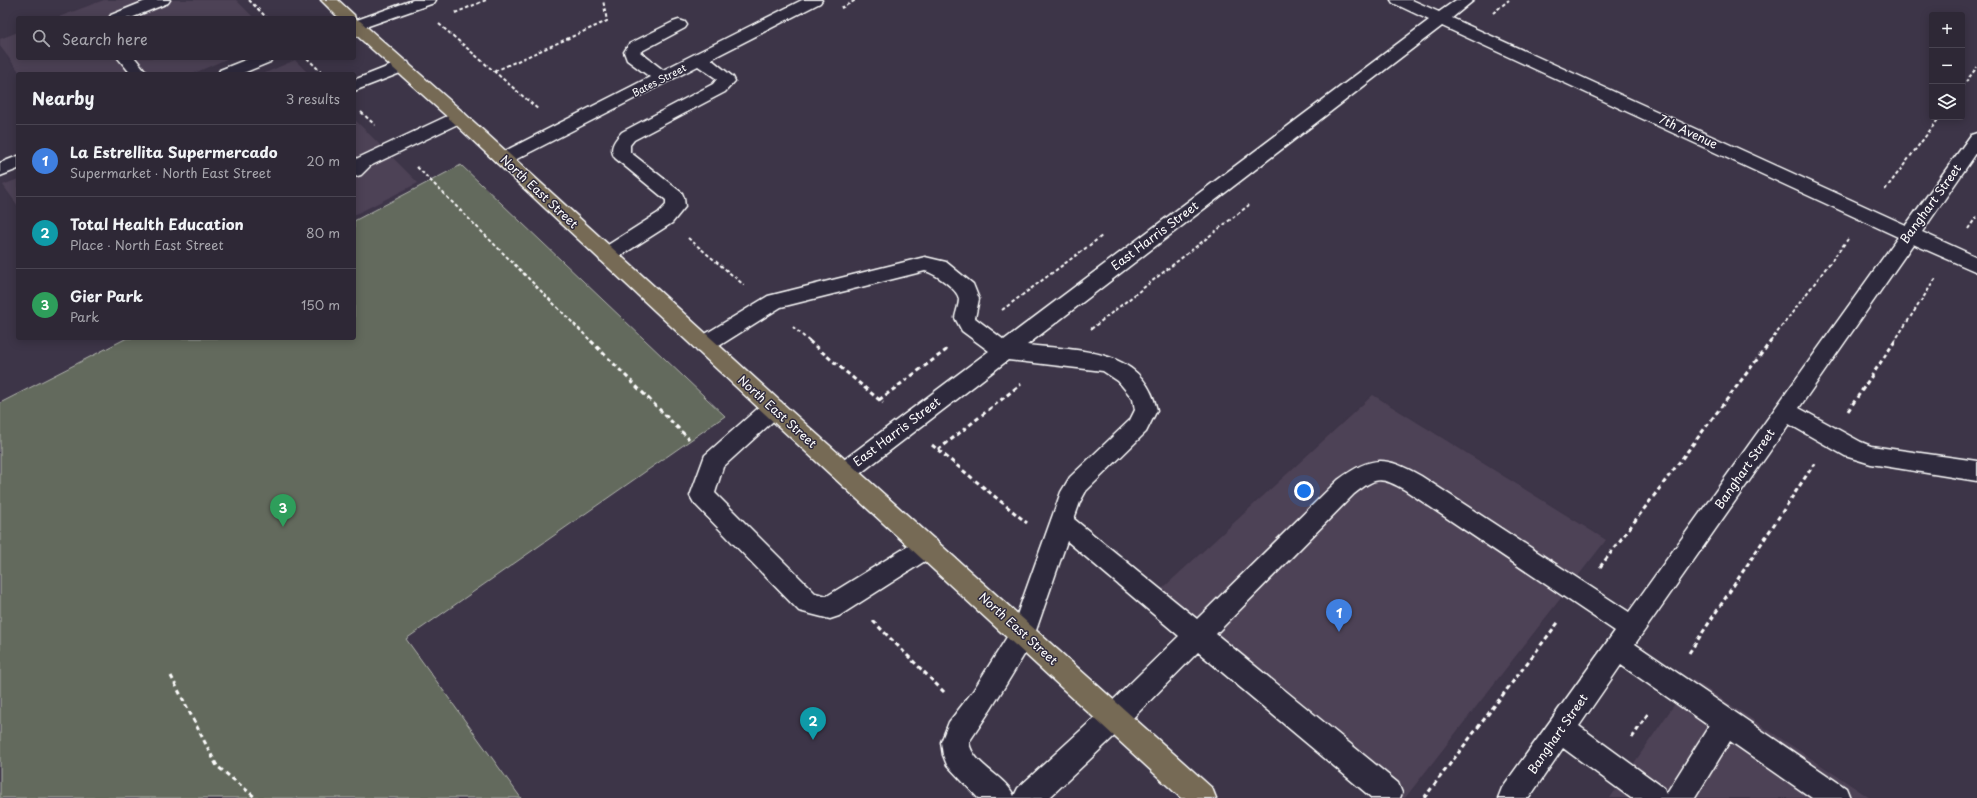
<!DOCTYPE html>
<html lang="en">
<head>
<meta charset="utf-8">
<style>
  body { margin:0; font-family:"Playpen Sans",sans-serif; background:#3a3442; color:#f1f3f6 }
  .controls { position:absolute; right:12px; top:12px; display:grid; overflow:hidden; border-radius:4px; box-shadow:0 2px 10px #0003 }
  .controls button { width:36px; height:36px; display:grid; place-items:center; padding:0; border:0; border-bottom:1px solid #494451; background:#2e2836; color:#f1f3f6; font:20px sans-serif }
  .you { position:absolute; left:1304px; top:491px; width:14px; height:14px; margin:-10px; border:3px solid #fff; border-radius:50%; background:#1a73e8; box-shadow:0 0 0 6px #1a73e833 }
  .badge { display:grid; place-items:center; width:26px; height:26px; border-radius:50%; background:#ff9aa2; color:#fff; font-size:13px; font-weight:700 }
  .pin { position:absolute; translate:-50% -33px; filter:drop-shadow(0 1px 2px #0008) }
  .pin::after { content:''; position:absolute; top:21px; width:14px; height:12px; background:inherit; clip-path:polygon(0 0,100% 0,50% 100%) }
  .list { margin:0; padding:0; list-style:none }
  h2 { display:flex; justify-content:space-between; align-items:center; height:52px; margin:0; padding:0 16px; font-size:17px }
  h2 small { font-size:13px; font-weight:400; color:#a7a6ad }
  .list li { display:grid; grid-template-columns:26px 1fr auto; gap:12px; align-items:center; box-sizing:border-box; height:72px; padding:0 16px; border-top:1px solid #494451 }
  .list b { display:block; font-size:15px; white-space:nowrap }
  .list p { margin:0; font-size:13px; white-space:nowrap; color:#a7a6ad }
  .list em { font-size:13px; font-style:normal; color:#a7a6ad }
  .icon { flex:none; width:22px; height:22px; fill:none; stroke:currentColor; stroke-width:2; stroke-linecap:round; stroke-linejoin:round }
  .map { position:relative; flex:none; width:1977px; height:798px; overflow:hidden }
  .search { position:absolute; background:#2e2836; box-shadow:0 2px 10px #0003; left:16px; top:16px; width:340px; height:44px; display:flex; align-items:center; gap:10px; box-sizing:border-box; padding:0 14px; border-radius:4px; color:#a7a6ad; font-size:15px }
  .panel { position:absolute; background:#2e2836; box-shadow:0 2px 10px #0003; left:16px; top:72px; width:340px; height:268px; border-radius:4px }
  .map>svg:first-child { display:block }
  .built { fill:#4e4256 }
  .green { fill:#636a5d; stroke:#b1b4ae }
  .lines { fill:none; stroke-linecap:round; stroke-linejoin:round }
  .minor-casing { stroke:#fff; stroke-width:3 }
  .major-casing { stroke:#fff; stroke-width:3 }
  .path-far1 { stroke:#fff; stroke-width:2; stroke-dasharray:3.5 2.5; stroke-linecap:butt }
  .path { stroke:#fff; stroke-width:3; stroke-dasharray:4.5 3.5; stroke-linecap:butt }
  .minor { fill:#2f2a3d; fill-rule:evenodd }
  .major { fill:#766a55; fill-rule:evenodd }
  .labels { text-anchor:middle; stroke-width:3; stroke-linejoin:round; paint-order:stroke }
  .far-street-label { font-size:10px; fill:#fff; stroke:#2f2a3d }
  .street-label { font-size:12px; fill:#fff; stroke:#2f2a3d }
</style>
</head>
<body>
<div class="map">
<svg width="1977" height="798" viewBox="0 0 1977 798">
  <rect width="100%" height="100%" fill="#3d3548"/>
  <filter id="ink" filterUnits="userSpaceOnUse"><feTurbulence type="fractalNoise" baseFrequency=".025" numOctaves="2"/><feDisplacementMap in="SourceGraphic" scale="8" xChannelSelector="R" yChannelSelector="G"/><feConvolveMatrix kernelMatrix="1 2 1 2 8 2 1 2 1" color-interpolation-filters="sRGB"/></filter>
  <g filter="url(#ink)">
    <path class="built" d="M 104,0 L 236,0 L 254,18 L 56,18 Z
      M 18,32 L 18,58 L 229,58 L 192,74 L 21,74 L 0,46 L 0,39 Z
      M 295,60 L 309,74 L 263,74 Z
      M 354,119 L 418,183 L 354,215 Z
      M 18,179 L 18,206 L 3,185 Z
      M 1373,395 L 1606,540 L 1405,798 L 1387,798 L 1150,600 Z
      M 1692,679 L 1870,798 L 1610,798 Z"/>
    <path class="green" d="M 461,165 L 725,416 L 406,639 L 521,798 L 0,798 L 0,403 L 127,338 L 354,338 L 354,221 Z"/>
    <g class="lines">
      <defs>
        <path id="minor" d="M 148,0 L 170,0 L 168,3 L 131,18 L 109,18 L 111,15 Z
          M 413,0 L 436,0 L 434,3 L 354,31 L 354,21 Z
          M 802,0 L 822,0 L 820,3 L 711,59 L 733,77 L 735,81 L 725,92 L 634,140 L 630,145 L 630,152 L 682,193 L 684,198 L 685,207 L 672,223 L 614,260 L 607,262 L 600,260 L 597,255 L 600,250 L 658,213 L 666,205 L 666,200 L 615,158 C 608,148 615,140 622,132 L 713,84 L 717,79 L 698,66 L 509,163 L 503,165 L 497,163 L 494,159 L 497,155 L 650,77 L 627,60 L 624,52 L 629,44 L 673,22 L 679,20 L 685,22 L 687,25 L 685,28 L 640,52 L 663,70 Z
          M 1391,0 L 1412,0 L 1439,12 L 1456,0 L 1474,0 L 1452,18 L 1906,225 L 1971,135 L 1977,133 L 1977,152 L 1922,232 L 1977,257 L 1977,272 L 1913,244 L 1799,408 L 1861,442 L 1871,446 L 1977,461 L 1977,481 L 1871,464 L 1845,456 L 1789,424 L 1635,644 L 1846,788 L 1850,798 L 1812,798 L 1730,741 L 1695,798 L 1631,798 L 1563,748 L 1529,798 L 1498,798 L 1502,788 L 1615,631 L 1405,490 C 1380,476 1376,477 1354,494 L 1216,634 L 1398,783 L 1402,793 L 1400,798 L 1372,798 L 1198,652 L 1124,727 L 1049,798 L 978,798 L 947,765 L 943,755 L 941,742 L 949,722 L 973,691 L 1012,629 L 1061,492 L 1070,477 L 1130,420 L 1135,410 L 1133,399 L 1118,381 L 1103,371 L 1008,360 L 853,479 L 845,482 L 837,479 L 833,472 L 837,465 L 989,351 L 962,331 L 955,318 C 956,312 959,305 959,299 C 958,289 934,273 925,271 L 781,307 L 711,351 L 704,353 L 697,351 L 693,345 L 697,339 L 768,296 L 925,257 L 946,262 L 973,284 L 979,299 L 975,318 L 1004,340 L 1429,20 L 1393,3 ZM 1442,26 L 1898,237 L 1629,612 L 1421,476 C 1385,456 1372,455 1338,480 L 1197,619 L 1074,519 L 1080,502 L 1086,491 L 1146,432 L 1157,410 C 1143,347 1078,351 1027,345 ZM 1067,541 L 1179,636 L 1104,709 L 1018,788 L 1014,796 C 1006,776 972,765 969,742 L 991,709 L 1032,642 ZM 1621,665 L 1709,726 L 1666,794 L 1664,788 L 1579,726 Z
          M 118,58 L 135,58 L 148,74 L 131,74 Z
          M 250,58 L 272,58 L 270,62 L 241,74 L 218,74 L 220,70 Z
          M 402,61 L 408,62 L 410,66 L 408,70 L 354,91 L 354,80 Z
          M 458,111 L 464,113 L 467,117 L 464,121 L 370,166 L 361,175 L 354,177 L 354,161 L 358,158 Z
          M 18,156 L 18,169 L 0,176 L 0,163 Z
          M 773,399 L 781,402 L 784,408 L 781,414 L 723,467 L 715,493 L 815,593 L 827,596 L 918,540 L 927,536 L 936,540 L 939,547 L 936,554 L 839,616 L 830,619 L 799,611 L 694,503 L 690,496 L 705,455 L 765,402 Z"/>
        <path id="major" d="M 321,0 L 338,0 L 354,15 L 355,19 L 360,21 L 464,113 L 781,402 L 1212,788 L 1216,798 L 1181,798 L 765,414 L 452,121 L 354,33 L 354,18 L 339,18 Z"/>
      </defs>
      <use href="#minor" class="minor-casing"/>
      <use href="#major" class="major-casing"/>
      <path class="path-far1" d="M 249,0 L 267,18
        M 841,8 L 856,0
        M 455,13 L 486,0
        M 1493,13 L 1509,0
        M 439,24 L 539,110
        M 307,58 L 323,74
        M 495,71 L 607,21 L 603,0
        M 1962,87 L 1977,67
        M 361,112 L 375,125
        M 417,167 L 592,342
        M 1885,190 L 1940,117
        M 1968,229 L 1977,216
        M 688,238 L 744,285
        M 1002,310 L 1102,236
        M 793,327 L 810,342
        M 1091,329 L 1249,205
        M 1770,342 L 1848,239
        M 1894,342 L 1936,278"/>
      <path class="path" d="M 591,341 L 689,439
        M 809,341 L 883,403
        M 879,400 L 949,348
        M 1848,411 L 1895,341
        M 932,445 L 1027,523
        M 938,450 L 1021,384
        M 1600,567 L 1771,341
        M 873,621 L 945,693
        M 1689,653 L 1814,464
        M 171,676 L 217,766 L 256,798
        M 1632,738 L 1649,712
        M 1424,798 L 1560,620"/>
      <use href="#minor" class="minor"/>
      <use href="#major" class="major"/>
    </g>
  </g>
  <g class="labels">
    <g class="far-street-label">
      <text transform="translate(659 80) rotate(-27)" y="4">Bates Street</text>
    </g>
    <g class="street-label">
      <text transform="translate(1688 132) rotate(25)" y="4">7th Avenue</text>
      <text transform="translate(539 192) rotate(43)" y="4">North East Street</text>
      <text transform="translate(1931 204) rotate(-54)" y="4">Banghart Street</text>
      <text transform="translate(1155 236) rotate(-37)" y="4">East Harris Street</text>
      <text transform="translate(777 412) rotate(42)" y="4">North East Street</text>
      <text transform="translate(897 432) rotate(-37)" y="4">East Harris Street</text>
      <text transform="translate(1745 469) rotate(-55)" y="4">Banghart Street</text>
      <text transform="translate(1018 629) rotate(42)" y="4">North East Street</text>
      <text transform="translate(1558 734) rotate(-55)" y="4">Banghart Street</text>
    </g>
  </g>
</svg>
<div class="controls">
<button>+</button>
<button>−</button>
<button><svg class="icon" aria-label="layers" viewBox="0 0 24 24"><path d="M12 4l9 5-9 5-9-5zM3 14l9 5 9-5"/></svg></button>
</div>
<div class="you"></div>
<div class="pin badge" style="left:1339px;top:632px;background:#3f7fe0">1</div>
<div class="pin badge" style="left:813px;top:740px;background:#0f9aa8">2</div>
<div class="pin badge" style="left:283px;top:527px;background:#2e9e5b">3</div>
<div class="search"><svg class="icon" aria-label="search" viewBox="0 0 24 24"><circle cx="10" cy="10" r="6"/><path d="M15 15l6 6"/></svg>Search here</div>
<section class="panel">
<h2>Nearby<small>3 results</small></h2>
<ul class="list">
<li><span class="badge" style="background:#3f7fe0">1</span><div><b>La Estrellita Supermercado</b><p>Supermarket · North East Street</p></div><em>20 m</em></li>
<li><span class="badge" style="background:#0f9aa8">2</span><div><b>Total Health Education</b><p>Place · North East Street</p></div><em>80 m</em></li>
<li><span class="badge" style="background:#2e9e5b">3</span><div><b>Gier Park</b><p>Park</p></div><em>150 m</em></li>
</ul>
</section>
</div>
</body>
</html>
